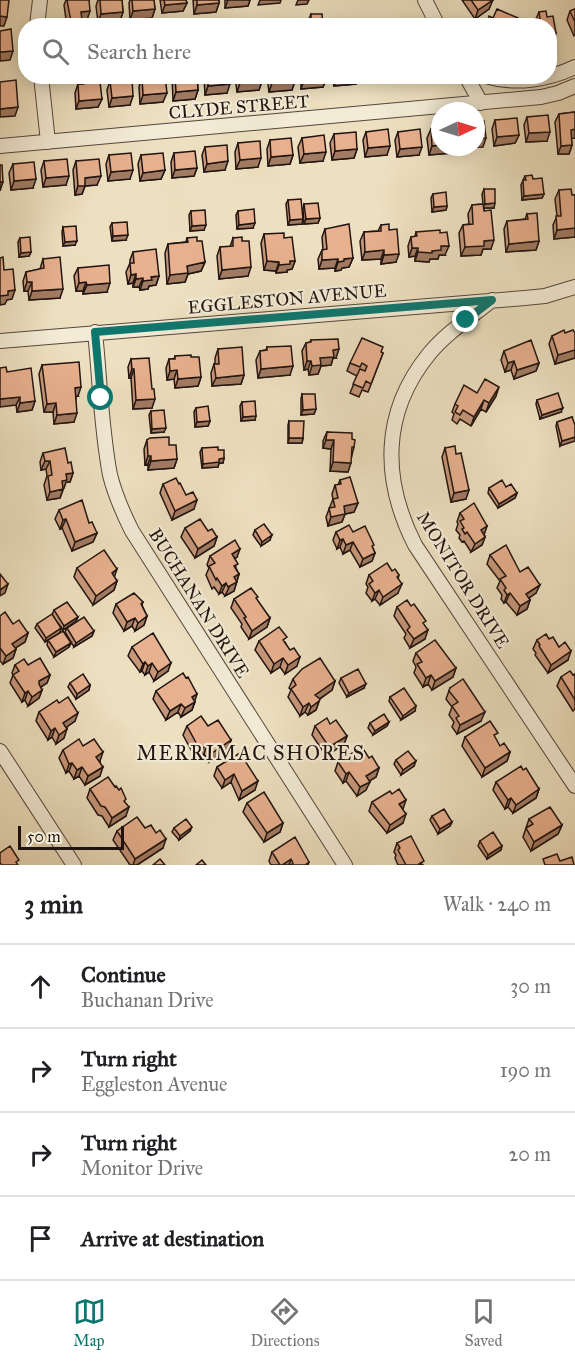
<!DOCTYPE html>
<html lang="en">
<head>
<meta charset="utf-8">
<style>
  body { margin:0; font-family:"IM FELL Great Primer",serif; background:#f2f2f2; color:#202124 }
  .compass { position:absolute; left:431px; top:102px; width:54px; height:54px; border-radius:50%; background:#fff; box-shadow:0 3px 15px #0003; rotate:86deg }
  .scale { position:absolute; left:18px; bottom:15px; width:106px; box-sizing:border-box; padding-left:6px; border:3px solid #211410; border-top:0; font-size:16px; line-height:21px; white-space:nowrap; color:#211410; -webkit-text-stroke:4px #f3ebd6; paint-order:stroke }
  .stop { position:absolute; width:18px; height:18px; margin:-14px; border:4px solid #0f766e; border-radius:50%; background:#fff }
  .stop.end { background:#0f766e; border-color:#fff; box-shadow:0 2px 6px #0008 }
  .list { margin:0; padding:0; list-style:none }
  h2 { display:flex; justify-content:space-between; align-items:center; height:78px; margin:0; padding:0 24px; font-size:26px }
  h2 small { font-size:20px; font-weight:400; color:#757577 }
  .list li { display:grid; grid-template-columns:39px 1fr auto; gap:18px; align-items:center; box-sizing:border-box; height:84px; padding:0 24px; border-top:2px solid #e0e0e0 }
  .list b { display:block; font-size:22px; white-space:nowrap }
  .list p { margin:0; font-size:20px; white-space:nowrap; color:#757577 }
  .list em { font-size:20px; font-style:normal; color:#757577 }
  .icon { flex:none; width:33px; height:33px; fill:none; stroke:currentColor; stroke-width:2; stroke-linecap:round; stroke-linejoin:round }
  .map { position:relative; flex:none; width:575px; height:865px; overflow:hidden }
  .search { position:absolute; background:#fff; box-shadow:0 3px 15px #0003; left:18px; right:18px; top:18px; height:66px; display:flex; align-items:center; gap:15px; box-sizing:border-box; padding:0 21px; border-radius:24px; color:#757577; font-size:22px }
  .sheet { height:414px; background:#fff }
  nav { display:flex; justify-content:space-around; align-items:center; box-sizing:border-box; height:84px; border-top:2px solid #e0e0e0; background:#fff; font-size:16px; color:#757577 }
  nav a { display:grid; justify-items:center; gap:3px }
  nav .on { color:#0f766e }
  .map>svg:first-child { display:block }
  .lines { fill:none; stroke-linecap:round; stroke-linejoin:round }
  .street-casing { stroke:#54473c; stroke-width:16 }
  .street { stroke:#f3ebd6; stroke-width:14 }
  .wall { fill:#c7977a; stroke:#211410; stroke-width:1.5 }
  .shaded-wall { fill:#a27b63; stroke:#211410; stroke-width:1.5 }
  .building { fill:#e7b08e; stroke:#211410; stroke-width:1.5 }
  .route { stroke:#0f766e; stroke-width:8 }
  .labels { text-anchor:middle; stroke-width:4.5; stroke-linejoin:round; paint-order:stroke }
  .street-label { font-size:18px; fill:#211410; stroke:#f3ebd6 }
  .neighbourhood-label { font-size:20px; letter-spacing:1.5px; fill:#211410; stroke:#f3ebd6 }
</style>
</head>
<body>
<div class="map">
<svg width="575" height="865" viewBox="0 0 575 865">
  <rect width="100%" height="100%" fill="#ede0c0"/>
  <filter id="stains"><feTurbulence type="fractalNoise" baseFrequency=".00333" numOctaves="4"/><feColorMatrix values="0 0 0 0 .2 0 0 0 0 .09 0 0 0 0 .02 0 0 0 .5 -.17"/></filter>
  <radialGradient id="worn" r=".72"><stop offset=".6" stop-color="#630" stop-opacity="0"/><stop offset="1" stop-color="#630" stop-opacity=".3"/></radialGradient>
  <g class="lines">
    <defs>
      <path id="street" d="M 425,0 L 438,26
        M 37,26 L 40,0
        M 41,76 L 48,142
        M 466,76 L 481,103
        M 486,76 C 515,85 548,80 575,67
        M 0,146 L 541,97 L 558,93 L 575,86
        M 492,300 C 471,317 446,333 429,354 C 381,413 382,480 415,545 L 575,786
        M 95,332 C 100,380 101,428 110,475 C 115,495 123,513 132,531 L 345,865
        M 0,341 L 525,298 L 545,296 L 575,287
        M 0,751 L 74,865"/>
    </defs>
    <use href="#street" class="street-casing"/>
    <use href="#street" class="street"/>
  </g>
  <path class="wall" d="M 66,0 L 89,0 L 87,20 L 82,21 L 80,26 L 67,26 L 64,5 Z
    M 98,0 L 122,0 L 123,12 L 120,21 L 98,22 L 96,6 Z
    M 130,0 L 154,0 L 155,9 L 152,18 L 130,20 L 129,3 Z
    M 160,0 L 186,0 L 187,3 L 183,11 L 162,13 Z
    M 193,0 L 219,0 L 219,3 L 216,12 L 194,14 Z
    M 225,0 L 250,0 L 248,6 L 225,8 Z
    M 462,0 L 492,0 L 489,9 L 475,19 Z
    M 575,9 L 575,35 L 574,36 L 567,20 L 570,11 Z
    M 539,12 L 547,17 L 556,33 L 553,42 L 549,42 L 549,26 L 529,26 L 531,20 L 536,19 Z
    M 311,14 L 323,26 L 309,26 L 309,19 Z
    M 142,76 L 165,76 L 163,102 L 140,104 L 139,87 Z
    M 172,76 L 197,76 L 198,90 L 195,99 L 173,101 Z
    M 204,76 L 229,76 L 227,93 L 205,95 Z
    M 235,76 L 262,76 L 262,81 L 259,90 L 237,92 Z
    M 267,76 L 294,76 L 295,81 L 292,90 L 269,92 Z
    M 301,76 L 326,76 L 326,79 L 323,87 L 301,89 Z
    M 333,76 L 359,76 L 356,84 L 334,86 Z
    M 84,78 L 97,82 L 102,99 L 98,107 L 76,109 L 75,93 L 78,84 L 82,84 Z
    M 110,81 L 130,105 L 109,107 L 107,90 Z
    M 575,112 L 575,138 L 571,138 L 572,145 L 569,154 L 558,154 L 555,122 L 559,114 Z
    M 527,117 L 547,141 L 526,142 L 524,125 Z
    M 495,120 L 519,135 L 515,143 L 494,146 L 492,129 Z
    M 431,129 L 440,147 L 454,147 L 452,153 L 429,155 L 427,138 Z
    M 366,132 L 387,155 L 365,157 L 363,140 Z
    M 398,132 L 419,155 L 397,157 L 395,140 Z
    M 334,134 L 357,149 L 354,158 L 332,160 L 330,143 Z
    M 302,138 L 323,161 L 300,163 L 298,147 Z
    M 270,140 L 293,155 L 290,164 L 268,166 L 267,149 Z
    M 238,143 L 258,167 L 236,169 L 235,152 Z
    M 205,147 L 225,170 L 204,172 L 202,155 Z
    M 174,153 L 197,168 L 194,176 L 172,178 L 171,162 Z
    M 109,155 L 130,179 L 108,181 L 106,164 Z
    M 141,155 L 165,170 L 161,179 L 140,181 L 138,164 Z
    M 44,161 L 66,185 L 43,187 L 41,170 Z
    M 76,161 L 97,185 L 85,186 L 82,194 L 75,195 L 73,170 Z
    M 13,164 L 33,188 L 11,190 L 9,173 Z
    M 525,176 L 533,179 L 544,194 L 542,198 L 522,200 L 521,185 Z
    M 484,189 L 494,208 L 484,208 L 491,249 L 483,249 L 481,255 L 461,256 L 459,233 L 463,225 L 469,224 L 468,214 L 472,205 L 483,204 L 482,194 Z
    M 559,190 L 572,195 L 575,195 L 575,237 L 554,239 L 553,225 L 557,216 L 555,199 Z
    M 433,194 L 447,206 L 446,210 L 432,212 L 431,198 Z
    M 288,200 L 302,224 L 288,225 L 286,204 Z
    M 304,204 L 320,218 L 318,223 L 304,224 L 303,209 Z
    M 191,211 L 204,230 L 190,231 L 189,215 Z
    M 238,211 L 253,228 L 237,229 L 236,215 Z
    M 527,214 L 539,241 L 536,250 L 506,252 L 504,229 L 507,221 L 525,219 Z
    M 112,223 L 126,240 L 112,241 L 110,227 Z
    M 381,225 L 389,230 L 396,262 L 381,264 L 381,259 L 362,260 L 360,241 L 364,232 L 378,231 Z
    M 63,227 L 75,245 L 63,246 L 62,232 Z
    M 325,229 L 353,258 L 349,267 L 342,268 L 341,270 L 335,271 L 335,268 L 319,269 L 318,259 L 322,250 L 323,250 L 322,237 Z
    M 416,232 L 445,255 L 439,255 L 438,259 L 430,259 L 429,262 L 415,261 L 415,256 L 409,257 L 408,246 L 411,237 L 415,237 Z
    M 264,234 L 284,238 L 295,261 L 292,269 L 287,270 L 287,272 L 276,273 L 276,271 L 264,270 L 261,243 Z
    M 20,238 L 31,252 L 29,256 L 19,257 L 18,242 Z
    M 187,238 L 197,241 L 205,262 L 201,271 L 188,274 L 185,282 L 167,284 L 165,253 L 168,244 L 186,242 Z
    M 233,238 L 248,276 L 219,279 L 217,256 L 220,247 L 230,247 Z
    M 133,252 L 159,276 L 156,285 L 149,286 L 148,289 L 140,290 L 139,287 L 133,287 L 133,283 L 128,284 L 126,272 L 130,263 L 130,260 Z
    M 43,259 L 60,298 L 29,300 L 28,291 L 24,291 L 23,281 L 26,272 L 40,269 Z
    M 78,268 L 107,292 L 83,294 L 83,291 L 76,291 L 74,276 Z
    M 565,333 L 575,333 L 575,358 L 555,364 L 549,344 L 552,336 Z
    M 311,340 L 336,358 L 333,358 L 331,365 L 321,366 L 318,374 L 309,375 L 308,369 L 304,370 L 302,351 L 306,343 L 310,342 Z
    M 267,347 L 290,375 L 258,378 L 256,360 L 260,351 L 266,350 Z
    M 218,349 L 244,375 L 241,384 L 212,386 L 211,373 L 214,364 L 215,364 L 215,358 Z
    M 504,351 L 539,363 L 536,371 L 514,379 L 511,370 L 505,372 L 501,360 Z
    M 381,352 L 383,353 L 368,392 L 362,390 L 359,397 L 350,393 L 357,376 L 347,371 L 350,363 Z
    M 175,356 L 191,357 L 201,377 L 198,386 L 175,388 L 174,379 L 167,380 L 166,368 L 169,359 L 174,359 Z
    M 131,359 L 152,408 L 133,409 L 131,378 L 129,378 L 128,367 Z
    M 42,365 L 78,396 L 76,396 L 74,422 L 54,424 L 53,412 L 44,412 L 39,374 Z
    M 7,372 L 35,401 L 32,410 L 17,412 L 16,405 Z
    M 477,393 L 496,396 L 486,412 L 481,409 L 471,426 L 460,419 L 457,424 L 452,420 L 454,414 L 452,412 L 455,404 Z
    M 302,394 L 316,409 L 314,414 L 301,415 L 301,399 Z
    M 537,400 L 561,412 L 540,419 L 536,404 Z
    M 242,402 L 255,420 L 241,421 L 240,406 Z
    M 196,408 L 210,421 L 208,426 L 195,427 L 194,412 Z
    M 151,411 L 164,432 L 151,433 L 149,415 Z
    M 572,417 L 560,446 L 556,426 L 557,422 Z
    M 289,421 L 303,438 L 302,443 L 288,443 L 288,425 Z
    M 327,432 L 352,439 L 354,447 L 352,455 L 348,472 L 330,471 L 331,449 L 323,448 L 323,441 Z
    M 147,440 L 169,445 L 177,459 L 174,468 L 148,470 L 148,464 L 145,465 L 144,449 Z
    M 202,448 L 218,450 L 224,458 L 223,463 L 219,463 L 218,467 L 202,468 L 200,452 Z
    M 445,448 L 466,499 L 451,502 L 442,457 Z
    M 43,453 L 68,463 L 73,473 L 70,482 L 66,482 L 60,498 L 47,500 L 44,485 L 47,476 L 46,469 L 41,470 L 40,462 Z
    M 340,480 L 358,503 L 354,512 L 345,514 L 342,522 L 328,526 L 326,517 L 333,499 L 332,494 L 335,485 L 338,485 Z
    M 163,484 L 179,484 L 194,509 L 172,520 L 160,493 Z
    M 489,488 L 517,493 L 515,498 L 498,508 L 488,493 Z
    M 59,510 L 97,533 L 93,542 L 72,551 L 62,528 L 60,529 L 55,519 Z
    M 460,513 L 487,526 L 484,534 L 485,537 L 482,545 L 471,552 L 464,541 L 462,542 L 459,538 L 460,535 L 456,530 L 458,524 L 457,522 Z
    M 185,528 L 208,531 L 217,537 L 214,546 L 195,558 L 181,537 Z
    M 255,530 L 270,540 L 261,546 L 253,535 Z
    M 336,532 L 353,532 L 373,548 L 375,553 L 372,561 L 360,567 L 350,550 L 343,554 L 340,547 L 337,549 L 333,540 Z
    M 490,555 L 520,572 L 536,593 L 529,598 L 530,600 L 527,609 L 517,615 L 506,602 L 504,603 L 501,599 L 502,595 L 497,588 L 500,581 L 487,564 Z
    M 210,556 L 237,557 L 235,559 L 236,568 L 239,574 L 234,591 L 225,596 L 222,592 L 219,594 L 214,587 L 212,589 L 206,575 L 209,568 L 207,565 Z
    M 77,568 L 115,578 L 117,581 L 114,590 L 93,605 L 74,577 Z
    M 392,571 L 399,575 L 398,579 L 398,593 L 380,605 L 375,599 L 372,601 L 366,593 L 368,587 L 366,584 L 369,575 Z
    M 234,599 L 257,600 L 270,618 L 267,627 L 249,639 L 241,627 L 242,624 L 231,608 Z
    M 143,602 L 142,605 L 147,616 L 144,625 L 135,631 L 132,626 L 124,631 L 113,613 L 116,604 Z
    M 397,607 L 424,625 L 425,639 L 410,648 L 404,638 L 406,634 L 394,616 Z
    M 54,610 L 78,617 L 76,621 L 63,630 L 58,623 L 61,628 L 60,633 L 45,642 L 35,628 L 37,624 L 52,615 Z
    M 0,616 L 28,633 L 25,642 L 15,648 L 16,649 L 13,658 L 3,664 L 0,661 Z
    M 67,628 L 94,631 L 92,636 L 74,647 L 65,632 Z
    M 549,639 L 568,660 L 548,673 L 535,655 L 536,653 L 533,649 L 537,640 Z
    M 48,640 L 71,643 L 69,647 L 54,657 L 47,645 Z
    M 259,641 L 285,642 L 297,666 L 285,674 L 280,667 L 271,673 L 255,650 Z
    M 132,647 L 168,671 L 154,681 L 149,672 L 145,675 L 142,671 L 140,672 L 128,656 Z
    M 416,653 L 456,668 L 453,677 L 432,690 L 428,684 L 423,687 L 414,673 L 416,667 L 413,661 Z
    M 15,665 L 28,665 L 50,675 L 47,683 L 41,687 L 42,690 L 39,698 L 28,706 L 25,700 L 22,702 L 10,683 L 13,675 L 12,673 Z
    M 575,674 L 575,709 L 573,711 L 557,686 L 561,677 L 573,675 Z
    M 341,678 L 364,688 L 347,697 L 339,683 Z
    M 293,679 L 335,681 L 332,690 L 320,699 L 316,710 L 308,715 L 305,712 L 300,716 L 288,697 L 291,690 L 289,688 Z
    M 70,683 L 90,685 L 89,690 L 76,699 L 68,687 Z
    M 450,688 L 481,721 L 457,734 L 452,727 L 454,722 L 449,715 L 452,707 L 446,699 Z
    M 156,691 L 195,702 L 192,710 L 181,717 L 178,712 L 166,720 L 153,699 Z
    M 390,697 L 415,711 L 401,720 L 389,701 Z
    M 59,703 L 75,721 L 66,727 L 64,738 L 56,744 L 52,737 L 48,740 L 36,721 L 39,712 Z
    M 389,722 L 387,726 L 373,735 L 368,728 L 370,723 Z
    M 330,724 L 347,736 L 344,744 L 326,756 L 312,735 L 315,726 Z
    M 187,726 L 208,726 L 231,740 L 228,749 L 209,762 L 204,754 L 196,759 L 183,735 Z
    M 465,737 L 500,746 L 510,752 L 507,761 L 482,777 L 462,746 Z
    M 83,746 L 100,761 L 100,776 L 85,785 L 79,776 L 74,779 L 69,771 L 66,773 L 59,758 L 63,750 Z
    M 240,753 L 255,790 L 239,800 L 231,782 L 222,788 L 214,776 L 217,767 Z
    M 369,758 L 379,768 L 376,777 L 369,781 L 366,790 L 357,796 L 346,781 L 343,783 L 335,771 L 338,762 Z
    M 396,760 L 414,766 L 401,775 L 394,764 Z
    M 523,770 L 539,789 L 536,798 L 513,813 L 508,807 L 505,809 L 493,790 L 496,782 Z
    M 90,789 L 125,802 L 126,816 L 109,827 L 102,816 L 98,815 L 87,798 Z
    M 372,802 L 403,809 L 403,823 L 387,833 L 369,811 Z
    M 247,803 L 283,823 L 280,832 L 264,842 L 243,812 Z
    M 432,816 L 452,822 L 450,826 L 438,834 L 430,820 Z
    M 529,819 L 562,825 L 558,834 L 531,851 L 523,837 Z
    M 145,828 L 163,848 L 137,865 L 130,865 L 113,840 L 117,831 Z
    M 174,828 L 190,831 L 179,840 L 172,832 Z
    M 480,841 L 501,850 L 487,859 L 478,846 Z
    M 397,843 L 423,865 L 398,865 L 395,858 L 396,855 L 394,852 Z
    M 272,852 L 309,862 L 308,865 L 271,865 L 269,861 Z"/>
  <path class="shaded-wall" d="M 228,0 L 250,0 L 248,6 L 225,8 Z
    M 260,0 L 281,0 L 280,3 L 258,5 Z
    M 298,0 L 309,0 L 307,4 L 296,5 Z
    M 493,0 L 489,9 L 475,19 L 478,10 Z
    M 187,3 L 183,11 L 162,13 L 165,5 Z
    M 219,3 L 216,12 L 194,14 L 197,5 Z
    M 155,9 L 152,18 L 130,20 L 133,11 Z
    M 90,11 L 87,20 L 77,21 L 81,12 Z
    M 123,12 L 120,21 L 98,22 L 101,14 Z
    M 0,16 L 7,17 L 4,26 L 0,26 Z
    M 82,21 L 80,26 L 70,26 L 71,22 Z
    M 556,33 L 553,42 L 549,42 L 549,34 Z
    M 13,51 L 10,60 L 0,61 L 0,52 Z
    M 345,76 L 359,76 L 356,84 L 334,86 L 337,77 Z
    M 368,76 L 390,76 L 388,81 L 366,83 Z
    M 399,76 L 421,76 L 420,78 L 398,80 Z
    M 326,79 L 323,87 L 301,89 L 304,80 Z
    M 262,81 L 259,90 L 237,92 L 240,83 Z
    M 295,81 L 292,90 L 269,92 L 272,83 Z
    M 230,84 L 227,93 L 205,95 L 208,86 Z
    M 198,90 L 195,99 L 173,101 L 176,92 Z
    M 167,93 L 163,102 L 140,104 L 143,95 Z
    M 133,96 L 130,105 L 109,107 L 112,98 Z
    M 102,99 L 98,107 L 76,109 L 79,101 Z
    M 18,107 L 15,116 L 0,117 L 0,109 Z
    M 575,129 L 575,138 L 567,139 L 571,130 Z
    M 550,132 L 547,141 L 526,142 L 529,133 Z
    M 519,135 L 515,143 L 494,146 L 497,137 Z
    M 486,138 L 483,147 L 461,148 L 461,147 L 476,147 L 476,139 Z
    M 440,145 L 440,147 L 454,147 L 452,153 L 429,155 L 432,146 Z
    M 572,145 L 569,154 L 558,154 L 561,146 Z
    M 390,146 L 387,155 L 365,157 L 368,148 Z
    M 422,147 L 419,155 L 397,157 L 400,149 Z
    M 357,149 L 354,158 L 332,160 L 335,151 Z
    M 326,152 L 323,161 L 300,163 L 304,154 Z
    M 293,155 L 290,164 L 268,166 L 271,157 Z
    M 261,158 L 258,167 L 236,169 L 240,160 Z
    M 228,161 L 225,170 L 204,172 L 207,164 Z
    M 197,168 L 194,176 L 172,178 L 175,170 Z
    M 133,170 L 130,179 L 108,181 L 111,172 Z
    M 165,170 L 161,179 L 140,181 L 143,173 Z
    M 69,176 L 66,185 L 43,187 L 46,178 Z
    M 101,176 L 97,185 L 85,186 L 82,194 L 75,195 L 78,186 L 85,178 Z
    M 36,179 L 33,188 L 11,190 L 14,181 Z
    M 0,182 L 3,182 L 0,191 Z
    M 544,194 L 542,198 L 522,200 L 524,196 Z
    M 495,203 L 494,208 L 483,208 L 485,204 Z
    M 447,206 L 446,210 L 432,212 L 434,207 Z
    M 320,218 L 318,223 L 304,224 L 306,219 Z
    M 303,219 L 302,224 L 288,225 L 290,220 Z
    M 255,223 L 253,228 L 237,229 L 239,225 Z
    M 206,225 L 204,230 L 190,231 L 192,226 Z
    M 575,228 L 575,237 L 554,239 L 557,230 Z
    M 128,235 L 126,240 L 112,241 L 113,236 Z
    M 494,240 L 491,249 L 483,249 L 481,255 L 461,256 L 465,247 L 484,241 Z
    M 77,241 L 75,245 L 63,246 L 65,242 Z
    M 539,241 L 536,250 L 506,252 L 509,244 Z
    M 441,246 L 449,246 L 445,255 L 439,255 L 438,259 L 430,259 L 429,262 L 415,261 L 418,252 L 432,251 Z
    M 412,248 L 418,248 L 415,256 L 409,257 Z
    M 384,250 L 381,259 L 362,260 L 365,252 Z
    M 31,252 L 29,256 L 19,257 L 21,253 Z
    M 399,254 L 396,262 L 381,264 L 384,255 Z
    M 353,258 L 349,267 L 342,268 L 341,270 L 335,271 L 338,262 L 344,259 Z
    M 338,259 L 335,268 L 319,269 L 322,260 Z
    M 267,261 L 279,262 L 276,271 L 264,270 Z
    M 290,261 L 295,261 L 292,269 L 287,270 L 287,272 L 276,273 L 279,265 Z
    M 205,262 L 201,271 L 188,274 L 185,282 L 167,284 L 170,275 L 187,266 Z
    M 251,267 L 248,276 L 219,279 L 222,270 Z
    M 136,274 L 133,283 L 128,284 L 131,275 Z
    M 159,276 L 156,285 L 149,286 L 148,289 L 140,290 L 143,281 L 151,277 Z
    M 143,278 L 139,287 L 133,287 L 136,279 Z
    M 27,282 L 32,282 L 28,291 L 24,291 Z
    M 86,282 L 83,291 L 76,291 L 79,283 Z
    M 110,283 L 107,292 L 83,294 L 87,285 Z
    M 63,289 L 60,298 L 29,300 L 32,291 Z
    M 15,290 L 12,299 L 7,300 L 5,304 L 0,305 L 0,296 L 8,291 Z
    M 575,347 L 575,358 L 555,364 L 558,355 Z
    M 339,349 L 336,358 L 333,358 L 331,365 L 321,366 L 318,374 L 309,375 L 312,366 L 320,358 L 333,350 Z
    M 307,361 L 311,361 L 308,369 L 304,370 Z
    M 514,361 L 511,370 L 505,372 L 508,363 Z
    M 539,363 L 536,371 L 514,379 L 517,370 Z
    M 293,366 L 290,375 L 258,378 L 261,369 Z
    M 132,369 L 134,369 L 131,378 L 129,378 Z
    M 177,370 L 174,379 L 167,380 L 170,371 Z
    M 244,375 L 241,384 L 212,386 L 216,378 Z
    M 201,377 L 198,386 L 175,388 L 178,379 Z
    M 81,387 L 78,396 L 72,397 L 75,388 Z
    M 499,387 L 496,396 L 486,412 L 489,403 Z
    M 20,397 L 16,405 L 0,407 L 0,399 Z
    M 155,399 L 152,408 L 133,409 L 136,400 Z
    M 484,400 L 481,409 L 471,426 L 474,417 Z
    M 35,401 L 32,410 L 17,412 L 20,403 Z
    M 56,403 L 53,412 L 44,412 L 47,404 Z
    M 563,408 L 561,412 L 540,419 L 542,415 Z
    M 316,409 L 314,414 L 301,415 L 303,410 Z
    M 77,413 L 74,422 L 54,424 L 57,415 Z
    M 256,416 L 255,420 L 241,421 L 243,417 Z
    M 210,421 L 208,426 L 195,427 L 197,422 Z
    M 166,428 L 164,432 L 151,433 L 152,429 Z
    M 575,437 L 575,441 L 560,446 L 562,441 Z
    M 289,438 L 303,438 L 302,443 L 288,443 Z
    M 326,440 L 334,440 L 331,449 L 323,448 Z
    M 148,456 L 151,456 L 148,464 L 145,465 Z
    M 224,458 L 223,463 L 219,463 L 218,467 L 202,468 L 203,464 L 219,459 Z
    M 177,459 L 174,468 L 148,470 L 151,461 Z
    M 45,461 L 50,461 L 46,469 L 41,470 Z
    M 333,462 L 351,463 L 348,472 L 330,471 Z
    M 73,473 L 70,482 L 66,482 L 64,488 L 58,489 L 62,481 L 66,474 Z
    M 63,489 L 60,498 L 47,500 L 50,492 Z
    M 469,490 L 466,499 L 451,502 L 454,493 Z
    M 517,493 L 515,498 L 498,508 L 499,504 Z
    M 197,500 L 194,509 L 172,520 L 175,511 Z
    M 358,503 L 354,512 L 345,514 L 342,522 L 328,526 L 331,517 L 344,506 Z
    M 66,519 L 62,528 L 60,529 L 63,520 Z
    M 487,526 L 484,535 L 481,530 Z
    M 97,533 L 93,542 L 72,551 L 75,542 Z
    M 272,535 L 270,540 L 261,546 L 262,542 Z
    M 217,537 L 214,546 L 195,558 L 198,549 Z
    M 485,537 L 482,545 L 471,552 L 475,544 Z
    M 343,539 L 340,547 L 337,549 L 340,540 Z
    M 353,542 L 350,550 L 343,554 L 346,545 Z
    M 240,549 L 237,557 L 228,563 L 232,554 Z
    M 375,553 L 372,561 L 360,567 L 363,559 Z
    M 117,569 L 114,578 L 112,573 Z
    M 239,574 L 234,591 L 225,596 L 234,577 Z
    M 117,581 L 114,590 L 93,605 L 96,596 Z
    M 226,583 L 222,592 L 219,594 L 222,586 Z
    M 8,584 L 5,593 L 0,596 L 0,590 Z
    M 402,584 L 398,593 L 380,605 L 383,597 Z
    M 540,585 L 536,593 L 522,603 L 526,594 Z
    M 379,590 L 375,599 L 372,601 L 375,593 Z
    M 510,593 L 506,602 L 504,603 L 507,595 Z
    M 530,600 L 527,609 L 517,615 L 520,606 Z
    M 147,616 L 144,625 L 135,631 L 138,623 Z
    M 78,617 L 76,621 L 63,630 L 64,626 Z
    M 135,618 L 132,626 L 124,631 L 127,622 Z
    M 270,618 L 267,627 L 249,639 L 252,631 Z
    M 61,628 L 60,633 L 45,642 L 46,638 Z
    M 428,630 L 425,639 L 410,648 L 414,639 Z
    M 94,631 L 92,636 L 74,647 L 76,643 Z
    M 28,633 L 25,642 L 9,652 L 12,644 Z
    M 71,643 L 69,647 L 54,657 L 56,652 Z
    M 16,649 L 13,658 L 3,664 L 6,656 Z
    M 571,651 L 568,660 L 548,673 L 551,665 Z
    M 300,657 L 297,666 L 285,674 L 288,665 Z
    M 283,658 L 280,667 L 271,673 L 274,664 Z
    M 145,662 L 142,671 L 140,672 L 143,664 Z
    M 152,663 L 149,672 L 145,675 L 148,666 Z
    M 171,663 L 168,671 L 154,681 L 158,672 Z
    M 456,668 L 453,677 L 432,690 L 435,681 Z
    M 50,675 L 47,683 L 36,690 L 39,681 Z
    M 431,675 L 428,684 L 423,687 L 426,678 Z
    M 335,681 L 332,690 L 312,704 L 315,695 Z
    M 366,684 L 364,688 L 347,697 L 349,693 Z
    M 90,685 L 89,690 L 76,699 L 77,694 Z
    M 42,690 L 39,698 L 28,706 L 32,697 Z
    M 28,691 L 25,700 L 22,702 L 25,693 Z
    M 197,694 L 192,710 L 181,717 L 185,708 L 192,697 Z
    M 319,701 L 316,710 L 308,715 L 311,707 Z
    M 309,703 L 305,712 L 300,716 L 303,707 Z
    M 181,704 L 178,712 L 166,720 L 170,711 Z
    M 416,706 L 415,711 L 401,720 L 403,716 Z
    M 485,712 L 481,721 L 457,734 L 460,725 Z
    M 78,713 L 75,721 L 60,732 L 63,723 Z
    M 389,722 L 387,726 L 373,735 L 375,731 Z
    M 55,728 L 52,737 L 48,740 L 51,731 Z
    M 67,729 L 64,738 L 56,744 L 59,735 Z
    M 347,736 L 344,744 L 326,756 L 329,747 Z
    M 231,740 L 228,749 L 209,762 L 212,753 Z
    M 207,745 L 204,754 L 196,759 L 200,750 Z
    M 103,752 L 100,761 L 93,765 L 96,757 Z
    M 510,752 L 507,761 L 482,777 L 485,768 Z
    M 416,761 L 414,766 L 401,775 L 403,770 Z
    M 72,763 L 69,771 L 66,773 L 69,764 Z
    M 82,767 L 79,776 L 74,779 L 77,770 Z
    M 103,767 L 100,776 L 85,785 L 88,776 Z
    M 379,768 L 376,777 L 363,785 L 366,776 Z
    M 349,772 L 346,781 L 343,783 L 346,774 Z
    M 234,774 L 231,782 L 222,788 L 225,780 Z
    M 258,781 L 255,790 L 239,800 L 242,791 Z
    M 370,782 L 366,790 L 357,796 L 360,787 Z
    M 539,789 L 536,798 L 513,813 L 516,805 Z
    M 511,798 L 508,807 L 505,809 L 508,800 Z
    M 406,800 L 403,809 L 399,804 Z
    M 129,807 L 126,816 L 109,827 L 112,818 Z
    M 406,814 L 403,823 L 387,833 L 390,825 Z
    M 452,822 L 450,826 L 438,834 L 440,829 Z
    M 283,823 L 280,832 L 264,842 L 267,833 Z
    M 562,825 L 558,834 L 531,851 L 534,842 Z
    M 192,827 L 190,831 L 179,840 L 180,836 Z
    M 166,839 L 163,848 L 137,865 L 133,865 L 135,859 Z
    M 502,846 L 501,850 L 487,859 L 488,855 Z
    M 291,859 L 289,865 L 282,865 Z"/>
  <path class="building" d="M 0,0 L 9,0 L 7,17 L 0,16 Z
    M 67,0 L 89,0 L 90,11 L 81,12 L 82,21 L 71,22 Z
    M 100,0 L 122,0 L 123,12 L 101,14 Z
    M 132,0 L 154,0 L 155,9 L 133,11 Z
    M 164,0 L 186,0 L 187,3 L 165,5 Z
    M 197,0 L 219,0 L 219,3 L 197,5 Z
    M 471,0 L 493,0 L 478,10 Z
    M 497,9 L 518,18 L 514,26 L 493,26 L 487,23 L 489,16 L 493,18 Z
    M 575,9 L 575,22 L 570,11 Z
    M 546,11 L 547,17 L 553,16 L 556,33 L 549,34 L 549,26 L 532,26 L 531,20 L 540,19 L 539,12 Z
    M 311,14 L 322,14 L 323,26 L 311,26 Z
    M 11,29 L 13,51 L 0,52 L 0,31 Z
    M 146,76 L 165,76 L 167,93 L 143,95 L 142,78 L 146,78 Z
    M 175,76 L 197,76 L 198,90 L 176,92 Z
    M 208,76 L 229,76 L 230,84 L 208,86 Z
    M 239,76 L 262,76 L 262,81 L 240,83 Z
    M 271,76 L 294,76 L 295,81 L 272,83 Z
    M 304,76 L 326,76 L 326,79 L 304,80 Z
    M 97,77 L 97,82 L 100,82 L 102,99 L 79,101 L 78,84 L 84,84 L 84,78 Z
    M 132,79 L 133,96 L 112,98 L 110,81 Z
    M 16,80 L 18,107 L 0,109 L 0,82 Z
    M 575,112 L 575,129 L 571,130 L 572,145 L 561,146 L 559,114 Z
    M 548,115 L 550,132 L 529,133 L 527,117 Z
    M 517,118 L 519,135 L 497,137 L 495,120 Z
    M 484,121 L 486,138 L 476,139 L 476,122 Z
    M 440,128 L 440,145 L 432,146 L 431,129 Z
    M 388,129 L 390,146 L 368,148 L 366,132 Z
    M 420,129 L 422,147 L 400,149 L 398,132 Z
    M 356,132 L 357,149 L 335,151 L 334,134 Z
    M 324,135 L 326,152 L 304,154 L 302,138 Z
    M 291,138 L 293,155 L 271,157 L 270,140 Z
    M 260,141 L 261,158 L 240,160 L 238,143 Z
    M 227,145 L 228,161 L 207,164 L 205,147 Z
    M 195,151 L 197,168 L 175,170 L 174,153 Z
    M 131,153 L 133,170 L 111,172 L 109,155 Z
    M 163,153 L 165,170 L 143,173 L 141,155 Z
    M 67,159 L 69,176 L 46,178 L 44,161 Z
    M 99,159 L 101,176 L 85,178 L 85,186 L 78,186 L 76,161 Z
    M 34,162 L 36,179 L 14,181 L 13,164 Z
    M 0,165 L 2,165 L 3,182 L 0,182 Z
    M 532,175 L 533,179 L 542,178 L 544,194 L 524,196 L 523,180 L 526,180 L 525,176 Z
    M 484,189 L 495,189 L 495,203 L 485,204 Z
    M 571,189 L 572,195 L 575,195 L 575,228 L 557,230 L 556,216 L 561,216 L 559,190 Z
    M 446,192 L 447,206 L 434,207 L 433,194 Z
    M 301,199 L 303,219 L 290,220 L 288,200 Z
    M 318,203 L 320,218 L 306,219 L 304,204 Z
    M 483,204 L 484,211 L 491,210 L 494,240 L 484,241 L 484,246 L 465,247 L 463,225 L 473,224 L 472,205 Z
    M 254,209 L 255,223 L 239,225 L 238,211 Z
    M 205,210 L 206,225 L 192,226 L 191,211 Z
    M 537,213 L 539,241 L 509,244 L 507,221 L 528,219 L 527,214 Z
    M 127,222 L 128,235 L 113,236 L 112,223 Z
    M 349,224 L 353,258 L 344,259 L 344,261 L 338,262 L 338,259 L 322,260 L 322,250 L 327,249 L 325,229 Z
    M 389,224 L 389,230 L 397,229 L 399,254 L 384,255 L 384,250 L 365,252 L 364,232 L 381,231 L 381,225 Z
    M 76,226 L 77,241 L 65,242 L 63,227 Z
    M 440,230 L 440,233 L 447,232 L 449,246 L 441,246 L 441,250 L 432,251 L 432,253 L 418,252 L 418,248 L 412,248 L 411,237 L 417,236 L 416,232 Z
    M 284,233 L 284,238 L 292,237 L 295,261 L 290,261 L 290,264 L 279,265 L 279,262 L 267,261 L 264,234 Z
    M 30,237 L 31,252 L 21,253 L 20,238 Z
    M 197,237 L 197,241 L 202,241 L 205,262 L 187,266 L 188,273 L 170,275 L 168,244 L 188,242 L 187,238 Z
    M 242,237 L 242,241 L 249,241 L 251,267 L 222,270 L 220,247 L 233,246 L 233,238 Z
    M 156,249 L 159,276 L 151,277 L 152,280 L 143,281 L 143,278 L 136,279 L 136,274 L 131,275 L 130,263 L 134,263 L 133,252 Z
    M 3,257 L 4,270 L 13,269 L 15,290 L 8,291 L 8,295 L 0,296 L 0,258 Z
    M 60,257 L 63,289 L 32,291 L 32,282 L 27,282 L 26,272 L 44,268 L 43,259 Z
    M 109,265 L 110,283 L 87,285 L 86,282 L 79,283 L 78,268 Z
    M 564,330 L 565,333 L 573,330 L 575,333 L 575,350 L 558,355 L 552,336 Z
    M 362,338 L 383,347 L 381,352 L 383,353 L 371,384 L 366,381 L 363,388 L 353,384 L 360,369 L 365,371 L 367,366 L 362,363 L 360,367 L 350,363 Z
    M 338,339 L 339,349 L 333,350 L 334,357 L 320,358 L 321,365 L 312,366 L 311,361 L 307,361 L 306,343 L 311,342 L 311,340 Z
    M 531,340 L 539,363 L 517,370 L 514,361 L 508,363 L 504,351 Z
    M 291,346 L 293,366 L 261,369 L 260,351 L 267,350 L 267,347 Z
    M 242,347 L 244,375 L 216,378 L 214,364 L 219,364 L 218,349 Z
    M 191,355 L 191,357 L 199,357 L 201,377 L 178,379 L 177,370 L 170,371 L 169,359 L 175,359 L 175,356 Z
    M 149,358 L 152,389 L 154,389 L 155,399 L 136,400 L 134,369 L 132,369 L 131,359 Z
    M 79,362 L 81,387 L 75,388 L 77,413 L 57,415 L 56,403 L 47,404 L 42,365 Z
    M 6,367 L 7,372 L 31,368 L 35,401 L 20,403 L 20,397 L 0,399 L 0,368 Z
    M 485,379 L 499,387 L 489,403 L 484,400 L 474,417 L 463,410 L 460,415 L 455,412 L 458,406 L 455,404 L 464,385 L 477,393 Z
    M 558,393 L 563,408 L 542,415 L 537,400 Z
    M 302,394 L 315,394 L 316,409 L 303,410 Z
    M 255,401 L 256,416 L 243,417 L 242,402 Z
    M 208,406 L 210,421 L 197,422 L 196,408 Z
    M 164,410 L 166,428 L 152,429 L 151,411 Z
    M 572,417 L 575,425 L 575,437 L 562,441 L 557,422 Z
    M 289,421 L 304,421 L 303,438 L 289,438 Z
    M 327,432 L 352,433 L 352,439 L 355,440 L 354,447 L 352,447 L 351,463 L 333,462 L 334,440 L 326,440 Z
    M 169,437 L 169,445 L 176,445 L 177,459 L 151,461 L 151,456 L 148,456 L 147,440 L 150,438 Z
    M 455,446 L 456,454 L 461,453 L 469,490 L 454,493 L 445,448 Z
    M 218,447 L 218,450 L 224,450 L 224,458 L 219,459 L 219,462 L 203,464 L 202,448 Z
    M 65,448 L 68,463 L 71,462 L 73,473 L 66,474 L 67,480 L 62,481 L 63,489 L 50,492 L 48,476 L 52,475 L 50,461 L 45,461 L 43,453 Z
    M 350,477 L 358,503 L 344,506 L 345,514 L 331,517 L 329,508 L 335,507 L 333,499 L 338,498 L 335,485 L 341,484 L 340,480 Z
    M 176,478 L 179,484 L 180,483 L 186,495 L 193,492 L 197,500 L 175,511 L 163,484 Z
    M 502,480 L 506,487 L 511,484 L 517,493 L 499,504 L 489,488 Z
    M 82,500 L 89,523 L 92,522 L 97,533 L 75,542 L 66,519 L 63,520 L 59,510 Z
    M 474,503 L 487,526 L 481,530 L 485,537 L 475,544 L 467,532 L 465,534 L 462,529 L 464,528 L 460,521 L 464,519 L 460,513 Z
    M 200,519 L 208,531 L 212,529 L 217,537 L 198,549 L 185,528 Z
    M 264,524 L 272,535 L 262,542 L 255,530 Z
    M 349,525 L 353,532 L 365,526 L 374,545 L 372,546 L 375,553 L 363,559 L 353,542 L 346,545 L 343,539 L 340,540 L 336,532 Z
    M 235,540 L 240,549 L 232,554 L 238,564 L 234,566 L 239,574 L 234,577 L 237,582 L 228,587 L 226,583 L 222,586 L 217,578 L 216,580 L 209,566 L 215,563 L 210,556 Z
    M 506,545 L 520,572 L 528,567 L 540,585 L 526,594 L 530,600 L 520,606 L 510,593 L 507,595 L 504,590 L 506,588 L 500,579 L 506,576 L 490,555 Z
    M 104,550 L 117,569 L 112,573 L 117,581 L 96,596 L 77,568 Z
    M 387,563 L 392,571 L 395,569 L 399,575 L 397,577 L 402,584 L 383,597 L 379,590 L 375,593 L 369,584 L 373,581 L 369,575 Z
    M 0,574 L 8,584 L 0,590 Z
    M 251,588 L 258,597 L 256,598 L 270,618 L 252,631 L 244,618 L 246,617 L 234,599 Z
    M 134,593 L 143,602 L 141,604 L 147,616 L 138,623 L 135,618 L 127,622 L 116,604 Z
    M 407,600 L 411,606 L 414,604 L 426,621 L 423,623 L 428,630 L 414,639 L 407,630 L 410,627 L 397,607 Z
    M 67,602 L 78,617 L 64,626 L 54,610 Z
    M 5,612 L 13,624 L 19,620 L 28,633 L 12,644 L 16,649 L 6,656 L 0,648 L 0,616 Z
    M 52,614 L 61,628 L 46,638 L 37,624 Z
    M 84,617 L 94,631 L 76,643 L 67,628 Z
    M 279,627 L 287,637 L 283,640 L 290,650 L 294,648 L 300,657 L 288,665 L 283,658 L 274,664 L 259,641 Z
    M 63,631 L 71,643 L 56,652 L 48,640 Z
    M 153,633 L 171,663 L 158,672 L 152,663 L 148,666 L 145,662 L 143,664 L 132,647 Z
    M 546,634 L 549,639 L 553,637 L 559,647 L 565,642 L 571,651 L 551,665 L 539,646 L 540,645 L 537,640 Z
    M 435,640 L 456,668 L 435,681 L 431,675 L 426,678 L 417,664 L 422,662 L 416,653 Z
    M 40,658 L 50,675 L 39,681 L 39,684 L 42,690 L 32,697 L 28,691 L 25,693 L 13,675 L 19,671 L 15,665 L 24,659 L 28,665 Z
    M 320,658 L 335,681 L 315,695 L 320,699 L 319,701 L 311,707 L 309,703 L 303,707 L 291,689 L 296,685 L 293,679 L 302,669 Z
    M 358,669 L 366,684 L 349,693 L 341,678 Z
    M 570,671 L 573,675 L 575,674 L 575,700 L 561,677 Z
    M 183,673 L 186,678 L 188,677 L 197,694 L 192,697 L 195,702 L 185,708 L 181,704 L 170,711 L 156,691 Z
    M 83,674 L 90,685 L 77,694 L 70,683 Z
    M 463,679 L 485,712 L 460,725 L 456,718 L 459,716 L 452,706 L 458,702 L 449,691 L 450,688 Z
    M 404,688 L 416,706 L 403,716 L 390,697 Z
    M 68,697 L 78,713 L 63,723 L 67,729 L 59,735 L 55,728 L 51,731 L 39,712 L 57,700 L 59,703 Z
    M 384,714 L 389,722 L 375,731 L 370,723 Z
    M 201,716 L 208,726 L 218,720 L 231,740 L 212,753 L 207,745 L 200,750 L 187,726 Z
    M 327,718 L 330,724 L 336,720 L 347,736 L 329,747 L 315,726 Z
    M 490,721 L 498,733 L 494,735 L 500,746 L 504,743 L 510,752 L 485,768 L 465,737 Z
    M 79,739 L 83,746 L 94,739 L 103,752 L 96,757 L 103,767 L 88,776 L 82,767 L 77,770 L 72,763 L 69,764 L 63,750 Z
    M 362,747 L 369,758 L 372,756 L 379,768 L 366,776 L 370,782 L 360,787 L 349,772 L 346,774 L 338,762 Z
    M 408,751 L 416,761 L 403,770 L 396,760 Z
    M 240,753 L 258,781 L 242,791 L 234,774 L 225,780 L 217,767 Z
    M 521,766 L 523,770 L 526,768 L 539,789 L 516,805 L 511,798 L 508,800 L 496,782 Z
    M 108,777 L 115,787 L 116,786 L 119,790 L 121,788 L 126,799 L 124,801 L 129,807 L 112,818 L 105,807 L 101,806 L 90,789 Z
    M 399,789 L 406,800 L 399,804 L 406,814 L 390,825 L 372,802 L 390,791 L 392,794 Z
    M 264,792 L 283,823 L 267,833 L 247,803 Z
    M 550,807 L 562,825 L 534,842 L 526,828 L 533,824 L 529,819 Z
    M 444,809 L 452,822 L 440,829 L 432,816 Z
    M 137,817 L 145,828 L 151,825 L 156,833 L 160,830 L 166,839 L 135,859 L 117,831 Z
    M 186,819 L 192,827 L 180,836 L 174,828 Z
    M 493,832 L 502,846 L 488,855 L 480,841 Z
    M 411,836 L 424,861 L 419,864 L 420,865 L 406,865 L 398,850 L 400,848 L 397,843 Z
    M 295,837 L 309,862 L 305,865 L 291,865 L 293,863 L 291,859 L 282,865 L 280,865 L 272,852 Z
    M 10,846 L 19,860 L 16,862 L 18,865 L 2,865 L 0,863 L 0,853 Z
    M 557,854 L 560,861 L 572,857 L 574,865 L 545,865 L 543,859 Z
    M 160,859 L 165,865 L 153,865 Z
    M 202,860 L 206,865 L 196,865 Z"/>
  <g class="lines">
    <path class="route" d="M 101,398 L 95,332 L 492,300 L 466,320"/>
  </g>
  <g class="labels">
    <g class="street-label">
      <text transform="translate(239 107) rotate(-5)" y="6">CLYDE STREET</text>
      <text transform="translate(287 299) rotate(-5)" y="6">EGGLESTON AVENUE</text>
      <text transform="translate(463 580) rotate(58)" y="6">MONITOR DRIVE</text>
      <text transform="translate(199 603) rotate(58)" y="6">BUCHANAN DRIVE</text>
    </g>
    <g class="neighbourhood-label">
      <text x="251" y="760">MERRIMAC SHORES</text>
    </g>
  </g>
  <rect width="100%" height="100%" filter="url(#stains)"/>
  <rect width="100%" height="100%" fill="url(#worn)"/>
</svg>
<svg class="compass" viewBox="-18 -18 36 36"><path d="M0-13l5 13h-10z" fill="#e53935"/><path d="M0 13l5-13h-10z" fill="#757577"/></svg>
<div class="scale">50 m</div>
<div class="stop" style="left:101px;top:398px"></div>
<div class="stop end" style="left:466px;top:320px"></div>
<div class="search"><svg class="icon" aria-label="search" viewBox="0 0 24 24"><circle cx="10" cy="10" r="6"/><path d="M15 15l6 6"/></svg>Search here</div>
</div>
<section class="sheet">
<h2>3 min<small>Walk · 240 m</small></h2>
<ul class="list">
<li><svg class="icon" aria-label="ahead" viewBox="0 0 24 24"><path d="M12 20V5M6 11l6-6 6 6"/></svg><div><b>Continue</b><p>Buchanan Drive</p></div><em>30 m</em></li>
<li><svg class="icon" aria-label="right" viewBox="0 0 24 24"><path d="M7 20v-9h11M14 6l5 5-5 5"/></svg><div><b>Turn right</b><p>Eggleston Avenue</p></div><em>190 m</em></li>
<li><svg class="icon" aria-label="right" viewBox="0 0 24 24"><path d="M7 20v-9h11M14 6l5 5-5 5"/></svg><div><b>Turn right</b><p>Monitor Drive</p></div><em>20 m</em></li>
<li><svg class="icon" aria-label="arrive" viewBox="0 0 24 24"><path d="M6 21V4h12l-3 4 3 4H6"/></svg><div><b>Arrive at destination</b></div></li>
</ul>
</section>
<nav>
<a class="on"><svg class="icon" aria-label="map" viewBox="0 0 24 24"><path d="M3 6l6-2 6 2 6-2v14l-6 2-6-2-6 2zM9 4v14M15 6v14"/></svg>Map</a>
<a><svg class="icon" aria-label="directions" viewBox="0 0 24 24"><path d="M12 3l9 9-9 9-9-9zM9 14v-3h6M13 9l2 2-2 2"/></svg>Directions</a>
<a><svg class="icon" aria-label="saved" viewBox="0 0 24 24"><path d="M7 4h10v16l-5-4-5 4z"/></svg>Saved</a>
</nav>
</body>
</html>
